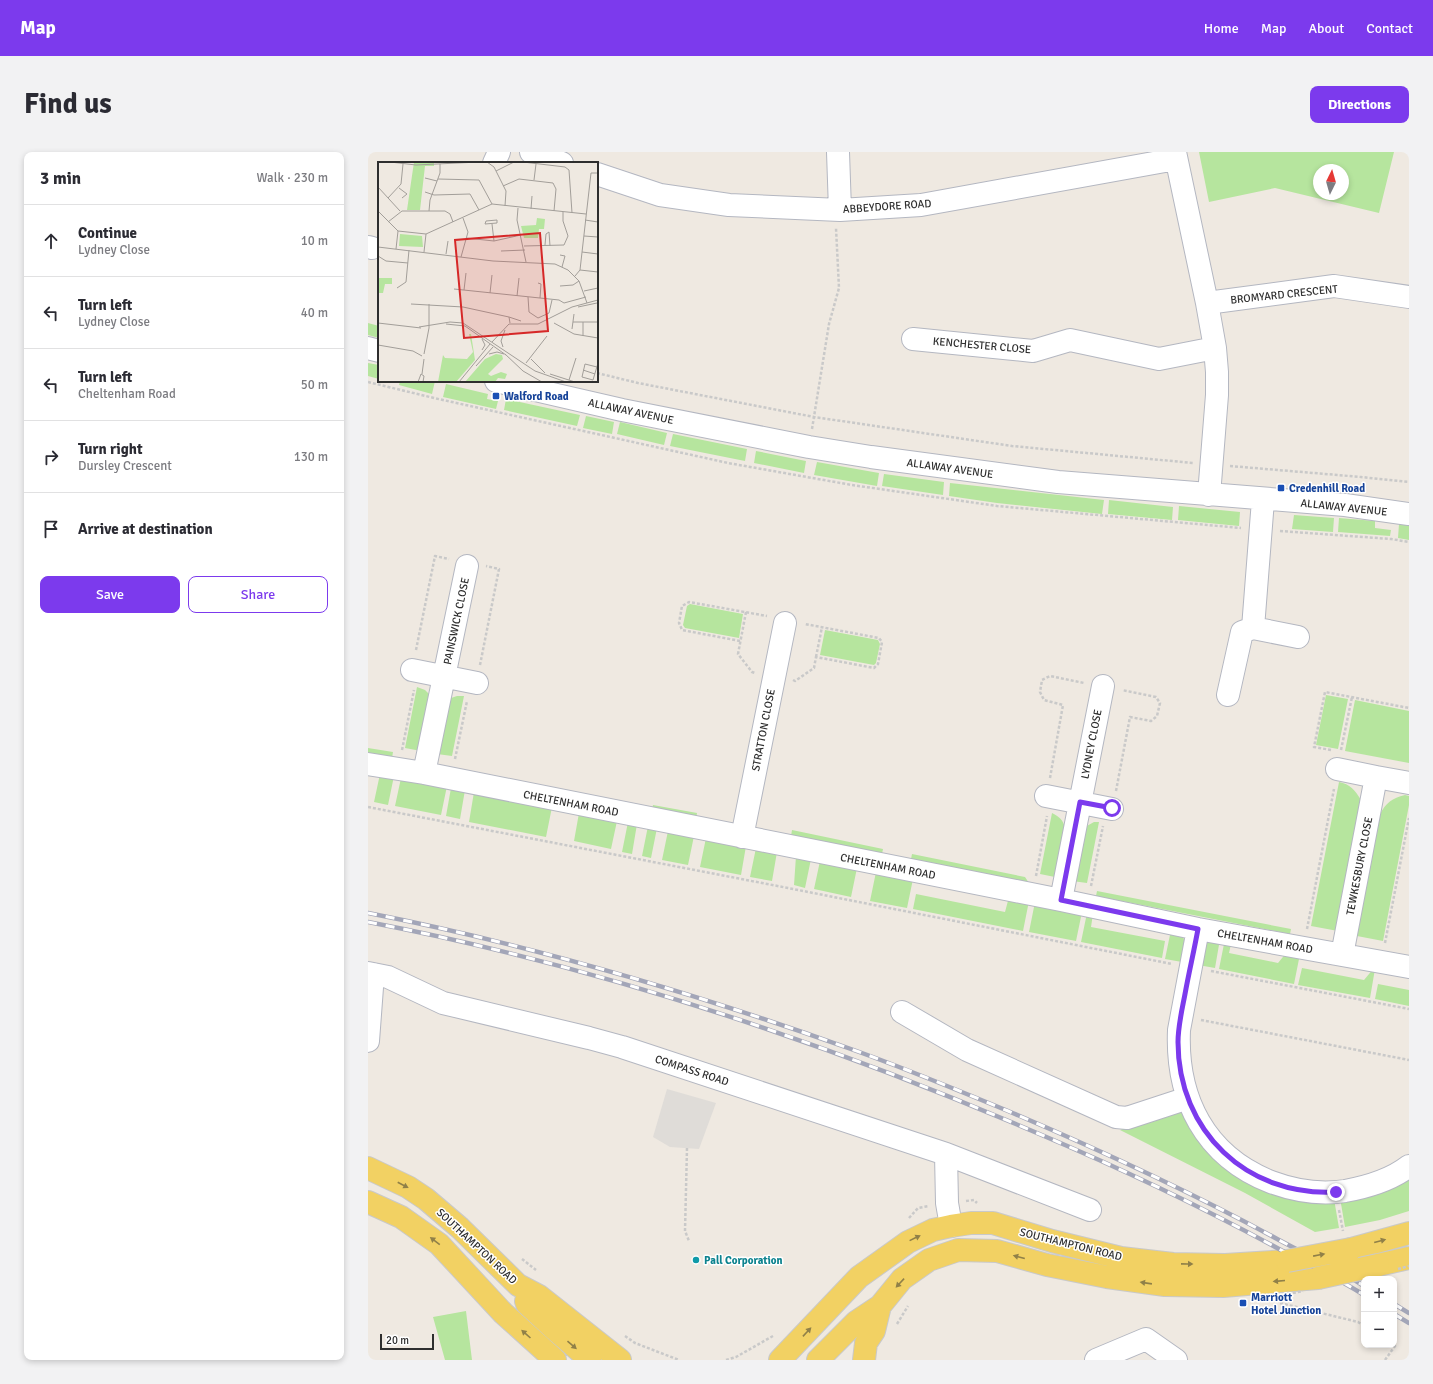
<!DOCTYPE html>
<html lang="en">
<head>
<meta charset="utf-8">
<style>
  body { margin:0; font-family:Signika,sans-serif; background:#f2f2f3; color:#2b2b33 }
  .controls { position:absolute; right:12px; bottom:12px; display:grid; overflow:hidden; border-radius:8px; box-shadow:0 2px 6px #0003 }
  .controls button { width:36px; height:36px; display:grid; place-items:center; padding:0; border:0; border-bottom:1px solid #e1e1e2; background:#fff; color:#2b2b33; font:20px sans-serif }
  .compass { position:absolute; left:945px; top:12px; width:36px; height:36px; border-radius:50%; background:#fff; box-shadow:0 2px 6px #0003; rotate:5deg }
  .scale { position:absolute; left:12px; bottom:10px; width:54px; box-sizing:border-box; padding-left:4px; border:2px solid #2e2e2e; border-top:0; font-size:11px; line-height:14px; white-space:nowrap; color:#2e2e2e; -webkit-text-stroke:3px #fff; paint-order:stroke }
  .stop { position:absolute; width:12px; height:12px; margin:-9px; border:3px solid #7c3aed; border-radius:50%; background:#fff }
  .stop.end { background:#7c3aed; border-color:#fff; box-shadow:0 1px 4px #0008 }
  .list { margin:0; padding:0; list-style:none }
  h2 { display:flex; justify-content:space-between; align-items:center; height:52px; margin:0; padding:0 16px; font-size:17px }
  h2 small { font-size:13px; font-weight:400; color:#7c7c81 }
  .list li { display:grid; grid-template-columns:26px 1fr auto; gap:12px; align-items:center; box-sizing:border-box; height:72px; padding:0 16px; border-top:1px solid #e1e1e2 }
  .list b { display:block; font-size:15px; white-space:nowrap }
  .list p { margin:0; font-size:13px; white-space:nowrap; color:#7c7c81 }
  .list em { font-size:13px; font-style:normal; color:#7c7c81 }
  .actions { display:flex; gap:8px; padding:12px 16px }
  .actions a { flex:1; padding:9px 0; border:1px solid #7c3aed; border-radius:8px; text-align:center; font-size:14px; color:#7c3aed }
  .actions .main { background:#7c3aed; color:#fff }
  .icon { flex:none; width:22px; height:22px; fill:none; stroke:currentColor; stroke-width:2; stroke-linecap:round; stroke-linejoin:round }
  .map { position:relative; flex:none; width:1041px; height:1208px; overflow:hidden; border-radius:8px }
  header { display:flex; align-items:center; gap:24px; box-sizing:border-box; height:56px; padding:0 20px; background:#7c3aed; color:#fff }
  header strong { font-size:19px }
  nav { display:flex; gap:22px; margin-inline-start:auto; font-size:14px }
  .intro { display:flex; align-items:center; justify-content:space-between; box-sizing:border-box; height:96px; padding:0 24px }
  h1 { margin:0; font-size:28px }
  .button { padding:10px 18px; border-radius:8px; background:#7c3aed; color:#fff; font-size:14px; font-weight:700 }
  main { display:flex; gap:24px; padding:0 24px }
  aside { flex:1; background:#fff; border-radius:8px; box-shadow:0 2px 6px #0003 }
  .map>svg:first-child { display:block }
  .green { fill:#b6e59e; fill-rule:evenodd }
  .plaza { fill:#dfdcd8 }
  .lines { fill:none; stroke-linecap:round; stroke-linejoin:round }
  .minor-casing { stroke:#b4b7c1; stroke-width:24 }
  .major-casing { stroke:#c9c9c9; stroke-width:24 }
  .path { stroke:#c9c9c9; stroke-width:2.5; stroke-dasharray:3 2; stroke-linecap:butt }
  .minor { stroke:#fff; stroke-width:22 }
  .major { stroke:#f2d163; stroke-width:22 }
  .rail-casing { stroke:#a3a6b8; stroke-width:4.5 }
  .rail { stroke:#fff; stroke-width:3; stroke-dasharray:9; stroke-linecap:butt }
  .major-bridge-casing { stroke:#c9c9c9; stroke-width:24; stroke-linecap:butt }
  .path-bridge { stroke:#c9c9c9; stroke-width:2.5; stroke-dasharray:3 2; stroke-linecap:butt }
  .major-bridge { stroke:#f2d163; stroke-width:22 }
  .oneway { fill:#908048 }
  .route { stroke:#7c3aed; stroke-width:5 }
  .transit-dot { fill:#1a4fb4; stroke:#fff; stroke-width:1.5 }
  .culture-dot { fill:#0f9aa8; stroke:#fff; stroke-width:1.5 }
  .labels { text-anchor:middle; stroke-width:3; stroke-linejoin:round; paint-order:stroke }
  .street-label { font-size:11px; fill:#2e2e2e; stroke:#fff }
  .transit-label { font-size:11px; font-weight:bold; fill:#164399; stroke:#fff; text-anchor:start }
  .culture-label { font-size:11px; font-weight:bold; fill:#0d838f; stroke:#fff; text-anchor:start }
  .inset-road { fill:none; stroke:#a29e99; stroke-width:1 }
  .view { fill:#d62828; fill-opacity:0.15; stroke:#d62828; stroke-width:2 }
  .inset-edge { fill:none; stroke:#2e2e2e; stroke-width:2 }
</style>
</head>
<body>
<header>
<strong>Map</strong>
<nav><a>Home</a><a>Map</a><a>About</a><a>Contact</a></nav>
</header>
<div class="intro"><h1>Find us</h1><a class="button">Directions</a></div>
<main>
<aside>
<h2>3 min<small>Walk · 230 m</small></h2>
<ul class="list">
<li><svg class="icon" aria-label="ahead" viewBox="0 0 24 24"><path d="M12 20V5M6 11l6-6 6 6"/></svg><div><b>Continue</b><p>Lydney Close</p></div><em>10 m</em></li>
<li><svg class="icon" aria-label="left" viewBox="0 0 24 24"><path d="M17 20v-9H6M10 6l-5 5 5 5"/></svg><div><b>Turn left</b><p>Lydney Close</p></div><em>40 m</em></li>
<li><svg class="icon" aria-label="left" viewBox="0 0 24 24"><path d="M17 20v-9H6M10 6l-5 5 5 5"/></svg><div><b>Turn left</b><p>Cheltenham Road</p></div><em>50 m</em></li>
<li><svg class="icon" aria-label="right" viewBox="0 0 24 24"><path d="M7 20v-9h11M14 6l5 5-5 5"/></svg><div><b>Turn right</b><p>Dursley Crescent</p></div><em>130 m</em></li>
<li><svg class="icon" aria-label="arrive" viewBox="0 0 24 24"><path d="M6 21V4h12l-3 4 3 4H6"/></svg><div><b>Arrive at destination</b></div></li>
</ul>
<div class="actions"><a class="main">Save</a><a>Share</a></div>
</aside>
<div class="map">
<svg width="1041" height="1208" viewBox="0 0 1041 1208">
  <rect width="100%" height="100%" fill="#efe9e1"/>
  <path class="green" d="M 831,0 L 1026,0 L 1011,61 L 907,36 L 841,50 ZM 951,18 L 975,18 L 975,42 L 951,42 Z
    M 0,171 L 11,174 L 11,186 L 0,183 Z
    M 0,211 L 11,213 L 11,227 L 0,224 Z
    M 32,229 L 67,229 L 64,242 L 31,233 Z
    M 78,232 L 120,242 L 119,247 L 130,249 L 128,257 L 75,245 Z
    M 138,247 L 212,263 L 209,274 L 136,258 Z
    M 218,264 L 246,270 L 244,282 L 215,276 Z
    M 252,270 L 299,281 L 296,293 L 249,282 Z
    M 305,282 L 379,297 L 377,309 L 302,294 Z
    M 388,299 L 438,309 L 436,321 L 386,311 Z
    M 449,310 L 511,321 L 509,334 L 446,323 Z
    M 516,322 L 576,330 L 575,343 L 514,334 Z
    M 582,331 L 736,348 L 734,362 L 629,351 L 581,344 Z
    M 741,348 L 805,355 L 804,368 L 740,362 Z
    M 811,354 L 872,360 L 871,374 L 810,368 Z
    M 926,363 L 966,366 L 965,380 L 924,377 Z
    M 971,366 L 1007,369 L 1007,376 L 1023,378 L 1022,384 L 970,380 Z
    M 1031,372 L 1041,373 L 1041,388 L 1030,386 Z
    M 322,452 L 375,462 L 371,486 L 317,476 L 315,473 L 319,454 Z
    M 457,478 L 510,488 L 512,492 L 508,511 L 506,513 L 452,503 Z
    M 49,535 L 57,538 L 61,542 L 53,599 L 37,596 Z
    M 958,543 L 980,547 L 970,597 L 948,593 Z
    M 89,544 L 96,544 L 84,604 L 69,602 L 79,551 L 83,546 Z
    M 987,548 L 1041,559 L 1041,611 L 977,599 Z
    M 0,596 L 25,600 L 24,606 L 0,602 Z
    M 12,622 L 26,624 L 20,653 L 6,650 Z
    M 33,626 L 79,634 L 73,663 L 27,654 Z
    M 971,630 C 982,632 987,638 993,648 L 970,779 L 943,774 Z
    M 83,636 L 97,638 L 92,667 L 78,664 Z
    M 106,640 L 184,655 L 178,685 L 101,670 Z
    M 1037,643 L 1041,644 L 1041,653 L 1015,789 L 989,784 L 1012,662 C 1018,651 1024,646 1037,643 Z
    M 285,653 L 329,661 L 328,667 L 284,658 Z
    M 211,661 L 249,669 L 243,697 L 206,689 Z
    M 684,661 C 692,665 695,668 697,676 L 687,725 L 672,722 Z
    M 260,670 L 269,672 L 264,702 L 254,700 Z
    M 726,670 L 731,670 L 719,731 L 704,729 L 717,675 Z
    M 280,674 L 289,676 L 283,706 L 274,704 Z
    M 424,678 L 515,697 L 514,702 L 423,684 Z
    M 300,679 L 326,684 L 320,713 L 294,708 Z
    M 338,686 L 378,694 L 373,723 L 332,715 Z
    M 388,696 L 409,700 L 404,729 L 382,725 Z
    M 544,702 L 657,725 L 661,731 L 543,707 Z
    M 428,704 L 443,707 L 437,736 L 426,733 Z
    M 452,709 L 489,716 L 483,745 L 446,737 Z
    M 508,720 L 545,727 L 539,756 L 502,749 Z
    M 729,739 L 923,777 L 922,782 L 728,744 Z
    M 548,742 L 637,760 L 641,745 L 661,749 L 655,779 L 545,757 Z
    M 667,750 L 714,760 L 708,789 L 661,780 Z
    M 719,761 L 725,762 L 723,775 L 797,789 L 794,806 L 713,790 Z
    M 803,778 C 805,779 810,780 812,781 C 820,787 815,802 814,810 L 797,807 Z
    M 842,787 L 852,787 L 847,816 L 830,813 L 838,790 Z
    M 857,787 L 864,788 L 861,801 L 910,811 L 919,800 L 932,802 L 926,832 L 851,817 Z
    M 934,816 L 996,828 L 1006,816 L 1007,817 L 1002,846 L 930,833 Z
    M 1010,832 L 1041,838 L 1041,854 L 1007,847 Z
    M 814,957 L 837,992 L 966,1047 L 971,1076 L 947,1080 L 877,1041 L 752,978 Z
    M 1041,1019 L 1041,1059 L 1012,1068 L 977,1075 L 972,1046 Z
    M 98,1159 L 104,1208 L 77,1208 L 65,1165 Z"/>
  <path class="plaza" d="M 299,937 L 348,951 L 331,997 L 302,995 L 285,985 Z"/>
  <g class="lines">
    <defs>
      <path id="minor" d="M 163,0 L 194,11
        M 470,0 L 472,58
        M 807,0 L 839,151 L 847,196 L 849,220 L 849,243 L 841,343
        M 126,11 L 131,0
        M 229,22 L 292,43 L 361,53 L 472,58 L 553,53 L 808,7
        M 0,95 L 4,96
        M 839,151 L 966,134 L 1041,145
        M 545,187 L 665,199 L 702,188 L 791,207 L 847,196
        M 0,196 L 11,199
        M 128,229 L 254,258 L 441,295 L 503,305 L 690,330 L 977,353 L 1041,362
        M 885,476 L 930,485
        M 44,518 L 109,531
        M 860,543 L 874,480 L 885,476 L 895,348
        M 0,612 L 56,621 L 693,748 L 830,777 L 1041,815
        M 969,617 L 1008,625 L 974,803
        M 56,621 L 99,414
        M 1008,625 L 1041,631
        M 678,644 L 744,657
        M 374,685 L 417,471
        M 693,748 L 735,534
        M 830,777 L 811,878 C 808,947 837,1004 903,1030 C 927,1039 950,1043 977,1039 C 999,1035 1023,1028 1041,1014
        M 0,821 L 20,825 L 75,851 L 221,886 L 254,895 L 578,1002 L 579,1051 L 583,1074
        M 534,860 L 599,898 L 748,965 L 759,966 L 820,946
        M 0,889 L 5,822
        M 578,1002 L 722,1058
        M 728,1208 L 778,1187 L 808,1208"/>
      <path id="major" d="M 0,1016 L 40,1035 L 58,1047 L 92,1076 L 150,1133 L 171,1144 L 252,1208
        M 0,1050 L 33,1065 L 71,1092 L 135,1161 L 187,1208
        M 983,1097 L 1041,1081
        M 1010,1113 L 1041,1106
        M 158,1149 L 159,1152 L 185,1176 L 222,1208
        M 412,1208 L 491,1125 L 540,1090 L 565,1078 L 583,1074 L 603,1071 L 625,1071 L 684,1089 L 753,1106 L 805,1112 L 857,1113 L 919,1109
        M 450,1208 L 488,1170 L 512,1154 L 534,1127 L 561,1108 L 590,1098 L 629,1099 L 679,1113 L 739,1125 L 797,1133 L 855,1134 L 950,1126
        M 496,1208 L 498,1191 L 506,1179 L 512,1154"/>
    </defs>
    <use href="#minor" class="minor-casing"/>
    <use href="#major" class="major-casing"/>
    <path class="path" d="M 229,221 L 270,231 L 446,265 L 644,294 L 825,311
      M 0,230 L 66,246 L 360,311 L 484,333 L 629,354 L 873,376
      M 444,277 L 461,172 L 471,136 L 468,76
      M 862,314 L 993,325 L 1041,330
      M 912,379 L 1023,387 L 1041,390
      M 378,460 L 370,502 L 384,520 L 387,521
      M 372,489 L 314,478 L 311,471 L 314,454 L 321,450 L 399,464
      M 48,498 L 67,404 L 81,407
      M 448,505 L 454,475
      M 112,513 L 131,417 L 118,414
      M 425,528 L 427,529 L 446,516 L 448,505 L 506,516 L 510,512 L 514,490 L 511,486 L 437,472
      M 34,598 L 46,538
      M 963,598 L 946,595 L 957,540 L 1041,556
      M 973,598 L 984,545
      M 87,607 L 99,549
      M 682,626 L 695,553 L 676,548 L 672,540 L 674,528 L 682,524 L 716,531
      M 748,639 L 762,565 L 783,569 L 789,564 L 792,551 L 788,545 L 754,538
      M 0,655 L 420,736 L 804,812
      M 668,724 L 679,664
      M 723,734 L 735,674
      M 939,777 L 966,637
      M 1017,791 L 1041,666
      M 843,819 L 1041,857
      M 833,868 L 1041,908
      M 319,996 L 317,1079 L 321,1089
      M 598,1049 L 606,1048 L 609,1051
      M 971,1058 L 975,1079
      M 541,1066 L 550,1056 L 561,1054
      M 154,1107 L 168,1118
      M 912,1151 L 990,1170 L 996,1174
      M 529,1172 L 540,1154
      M 257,1184 L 267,1191 L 311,1208
      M 358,1208 L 368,1205 L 405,1184
      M 1017,1208 L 1027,1194 L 1025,1193"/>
    <use href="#minor" class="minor"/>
    <use href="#major" class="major"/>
    <defs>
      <path id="rail" d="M 0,761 C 163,793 323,840 480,896 C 534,915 587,937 640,959 C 732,998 823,1040 911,1088 C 939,1103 969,1117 996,1134
        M 0,770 C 230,814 454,889 669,981 C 752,1016 832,1054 911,1097 C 940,1112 969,1126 996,1143
        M 1026,1152 L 1041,1161
        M 1026,1162 L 1041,1171"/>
    </defs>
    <use href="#rail" class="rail-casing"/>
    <use href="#rail" class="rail"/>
    <defs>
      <path id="major-bridge" d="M 919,1109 L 983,1097
        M 950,1126 L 1010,1113"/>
    </defs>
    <use href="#major-bridge" class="major-bridge-casing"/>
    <path class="path-bridge" d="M 1030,1117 L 1041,1114
      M 920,1142 L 935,1139"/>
    <use href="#major-bridge" class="major-bridge"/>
  </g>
  <defs><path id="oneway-solid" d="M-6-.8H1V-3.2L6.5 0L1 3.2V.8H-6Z"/></defs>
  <g class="oneway">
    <use href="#oneway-solid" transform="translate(35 1033) rotate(28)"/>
    <use href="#oneway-solid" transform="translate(547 1086) rotate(-26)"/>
    <use href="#oneway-solid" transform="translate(67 1089) rotate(-143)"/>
    <use href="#oneway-solid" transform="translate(1012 1089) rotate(-15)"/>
    <use href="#oneway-solid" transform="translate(951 1103) rotate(-11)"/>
    <use href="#oneway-solid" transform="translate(651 1105) rotate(-165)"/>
    <use href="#oneway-solid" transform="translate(819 1112) rotate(1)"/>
    <use href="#oneway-solid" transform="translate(911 1129) rotate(175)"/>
    <use href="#oneway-solid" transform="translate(532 1131) rotate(133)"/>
    <use href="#oneway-solid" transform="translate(778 1131) rotate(-172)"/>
    <use href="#oneway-solid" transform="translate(439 1180) rotate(-47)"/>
    <use href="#oneway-solid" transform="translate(158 1182) rotate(-138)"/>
    <use href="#oneway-solid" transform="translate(204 1193) rotate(41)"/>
  </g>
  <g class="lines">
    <path class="route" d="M 744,656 L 712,650 L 693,748 L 830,777 C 826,799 821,820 817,842 C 814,858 810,874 810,890 C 810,979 879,1045 968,1040"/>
  </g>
  <g class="transit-dot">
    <rect x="124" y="240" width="8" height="8" rx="2"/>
    <rect x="909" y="332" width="8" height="8" rx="2"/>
    <rect x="871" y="1147" width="8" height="8" rx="2"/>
  </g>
  <circle class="culture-dot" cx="328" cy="1108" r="4"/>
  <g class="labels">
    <g class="street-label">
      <text transform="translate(519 54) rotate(-4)" y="4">ABBEYDORE ROAD</text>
      <text transform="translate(916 142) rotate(-6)" y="4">BROMYARD CRESCENT</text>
      <text transform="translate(614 193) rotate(5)" y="4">KENCHESTER CLOSE</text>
      <text transform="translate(263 259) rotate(12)" y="4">ALLAWAY AVENUE</text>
      <text transform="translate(582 316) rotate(8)" y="4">ALLAWAY AVENUE</text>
      <text transform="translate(976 355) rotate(6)" y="4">ALLAWAY AVENUE</text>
      <text transform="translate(88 469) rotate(-78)" y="4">PAINSWICK CLOSE</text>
      <text transform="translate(395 578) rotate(-79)" y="4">STRATTON CLOSE</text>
      <text transform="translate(723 592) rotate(-79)" y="4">LYDNEY CLOSE</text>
      <text transform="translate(203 651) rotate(11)" y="4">CHELTENHAM ROAD</text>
      <text transform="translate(520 714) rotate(11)" y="4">CHELTENHAM ROAD</text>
      <text transform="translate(991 714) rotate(-79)" y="4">TEWKESBURY CLOSE</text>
      <text transform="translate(897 789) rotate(10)" y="4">CHELTENHAM ROAD</text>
      <text transform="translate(324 918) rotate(18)" y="4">COMPASS ROAD</text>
      <text transform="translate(703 1092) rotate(14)" y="4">SOUTHAMPTON ROAD</text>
      <text transform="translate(109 1094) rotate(43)" y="4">SOUTHAMPTON ROAD</text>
    </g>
    <g class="transit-label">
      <text x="136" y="248">Walford Road</text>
      <text x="921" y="340">Credenhill Road</text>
      <text x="883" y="1149">Marriott<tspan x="883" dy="13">Hotel Junction</tspan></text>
    </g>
    <g class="culture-label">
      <text x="336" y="1112">Pall Corporation</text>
    </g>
  </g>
  <g transform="translate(10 10)">
    <rect width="220" height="220" fill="#efe9e1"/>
    <path d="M 36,0 L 56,0 L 56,4 L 47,4 L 42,48 L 29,48 ZM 159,56 L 167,57 L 166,67 L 161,67 L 160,76 L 146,76 L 143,64 L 158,63 ZM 22,72 L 44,74 L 45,85 L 21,84 ZM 0,116 L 14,116 L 14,122 L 7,122 L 5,131 L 0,131 ZM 91,172 L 93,172 L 97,198 L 78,220 L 60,220 L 65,193 L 67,196 L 89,197 L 95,190 ZM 118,192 L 124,193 L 125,197 L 106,216 L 110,212 L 113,214 L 123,210 L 129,212 L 127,217 L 120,216 L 117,220 L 87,220 L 107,197 Z" fill="#b6e59e"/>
    <path class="inset-road" d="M 12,0 L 38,3 L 101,0M 109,0 L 116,5 L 128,29 L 127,44M 145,0 L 187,5 L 191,8 L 194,51M 118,9 L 136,0M 47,16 L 59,19M 60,17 L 101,18 L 114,42M 156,18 L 158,2M 125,24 L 141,17 L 175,21 L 178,27 L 176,49M 0,25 L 22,49M 21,26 L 29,32 L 24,36M 47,30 L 56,33 L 92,32 L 101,48M 10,36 L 23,22 L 25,2M 140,46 L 139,58 L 148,100M 153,47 L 154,34M 0,49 L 20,69M 51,49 L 52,38 L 62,11 L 62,2M 119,58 L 119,61 L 107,62 L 108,59 ZM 207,58 L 220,60M 10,60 L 24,49 L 67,49 L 72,52 L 75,60M 114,62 L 116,79M 20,69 L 48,72 L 114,42 L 208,52M 206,74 L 220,75M 88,76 L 116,79 L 143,73M 167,83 L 168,72 L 171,70 L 172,84M 146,84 L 186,83 L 190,74 L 185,59 L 185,50M 0,85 L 115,99 L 177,102 L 190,108 L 201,119 L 209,141M 18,87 L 20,69M 123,89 L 147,88M 46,90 L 48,72M 204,90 L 220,92M 68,92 L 70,79M 182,93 L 187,94 L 184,105M 0,94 L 8,99 L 30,101M 83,95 L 90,70 L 85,56M 202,108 L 220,110M 197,114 L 202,108 L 213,11 L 220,11M 160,121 L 163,122 L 162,136M 182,124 L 195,123 L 201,119M 19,126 L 28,120 L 31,88M 76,127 L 181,138 L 186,141 L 208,135M 86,128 L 88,111M 206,129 L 220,126M 112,131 L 114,113M 139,134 L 141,116M 150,135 L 151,150 L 160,156 L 171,151 L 174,138M 33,142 L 85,145 L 131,155 L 132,161M 200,145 L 219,141M 131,155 L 143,159M 195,160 L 220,160M 205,160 L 205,174M 0,161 L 43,166M 176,161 L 196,172 L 220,176M 68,162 L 87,164 L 128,193M 41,165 L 72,160 L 85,161 L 157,209 L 188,220M 194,167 L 196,152M 104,177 L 107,183 L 104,188M 114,180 L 131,162 L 160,162 L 194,145 L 220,138M 0,183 L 35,189 L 44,194M 125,185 L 123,179 L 127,168M 46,192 L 51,166 L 51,142M 111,192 L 119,190 L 126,192M 127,192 L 145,209 L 164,220M 153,197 L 167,211M 148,201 L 169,174M 98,204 L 115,185M 219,205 L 207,202 L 204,215 L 215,218 L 220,201M 205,208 L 217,212M 44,212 L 46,197M 172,212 L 197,220M 191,218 L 198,196M 40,220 L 43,212 L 46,214 L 45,220M 81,220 L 112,182"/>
    <path class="view" d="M 162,71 L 170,169 L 86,176 L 77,78 Z"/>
    <rect width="220" height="220" class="inset-edge"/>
  </g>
</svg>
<div class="controls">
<button>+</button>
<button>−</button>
</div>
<svg class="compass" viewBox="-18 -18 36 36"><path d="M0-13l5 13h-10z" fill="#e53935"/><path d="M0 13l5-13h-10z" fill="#7c7c81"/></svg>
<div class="scale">20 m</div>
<div class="stop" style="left:744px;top:656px"></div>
<div class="stop end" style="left:968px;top:1040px"></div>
</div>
</main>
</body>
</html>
